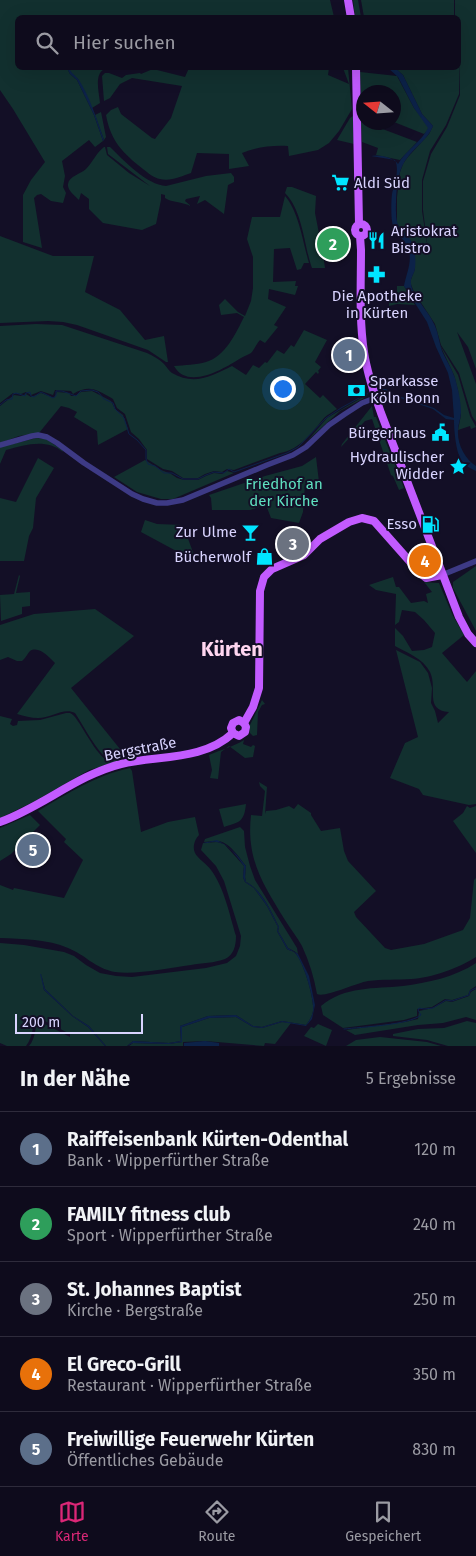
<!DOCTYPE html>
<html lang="de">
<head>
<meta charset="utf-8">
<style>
  body { margin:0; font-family:"Fira Sans",sans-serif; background:#171425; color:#f1f3f6 }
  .compass { position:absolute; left:356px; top:85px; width:45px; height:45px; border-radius:50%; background:#0e0b1c; box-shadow:0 5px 20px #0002; rotate:287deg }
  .scale { position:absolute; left:15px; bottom:12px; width:128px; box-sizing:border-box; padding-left:5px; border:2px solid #d9d4ff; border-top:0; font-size:14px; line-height:18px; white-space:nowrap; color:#d9d4ff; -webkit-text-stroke:4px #130f26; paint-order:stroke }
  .you { position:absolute; left:282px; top:388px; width:18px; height:18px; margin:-12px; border:4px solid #fff; border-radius:50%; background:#1a73e8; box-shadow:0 0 0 8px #1a73e833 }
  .badge { display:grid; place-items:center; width:32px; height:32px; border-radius:50%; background:#db2777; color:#fff; font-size:16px; font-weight:700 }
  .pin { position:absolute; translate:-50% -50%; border:2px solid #fff; box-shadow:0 1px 5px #0006 }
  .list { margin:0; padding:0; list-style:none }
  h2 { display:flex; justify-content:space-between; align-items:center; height:65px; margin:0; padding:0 20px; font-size:21px }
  h2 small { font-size:16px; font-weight:400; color:#9b9ba3 }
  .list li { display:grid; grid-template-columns:32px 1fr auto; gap:15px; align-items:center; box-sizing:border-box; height:75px; padding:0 20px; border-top:1px solid #2e2b3b }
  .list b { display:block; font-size:19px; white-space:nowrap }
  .list p { margin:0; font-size:16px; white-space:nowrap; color:#9b9ba3 }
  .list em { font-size:16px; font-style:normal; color:#9b9ba3 }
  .icon { flex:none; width:28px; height:28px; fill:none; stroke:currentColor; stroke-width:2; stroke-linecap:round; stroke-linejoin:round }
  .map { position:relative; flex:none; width:476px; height:1046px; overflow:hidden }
  .search { position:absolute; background:#0e0b1c; box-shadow:0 5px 20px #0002; left:15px; right:15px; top:15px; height:55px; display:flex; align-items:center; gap:12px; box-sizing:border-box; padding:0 18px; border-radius:8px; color:#9b9ba3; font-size:19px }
  .sheet { height:440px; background:#0e0b1c }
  nav { display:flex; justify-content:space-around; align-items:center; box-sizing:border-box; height:70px; border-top:1px solid #2e2b3b; background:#0e0b1c; font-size:14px; color:#9b9ba3 }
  nav a { display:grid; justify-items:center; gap:2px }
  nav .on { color:#db2777 }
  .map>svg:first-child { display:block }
  .green { fill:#12302f }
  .water { fill:#0c2248 }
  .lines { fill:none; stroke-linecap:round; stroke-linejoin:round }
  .stream { stroke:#0c2248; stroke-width:1 }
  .minor { stroke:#3d3a85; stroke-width:5.5 }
  .major { stroke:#c25bff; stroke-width:8 }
  .labels { text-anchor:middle; stroke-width:4; stroke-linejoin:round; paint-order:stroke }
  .poi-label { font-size:15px; fill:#d9d4ff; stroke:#130f26; text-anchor:end }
  .park-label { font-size:15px; fill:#5fe0c0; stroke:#130f26 }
  .street-label { font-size:15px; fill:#d9d4ff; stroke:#130f26 }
  .district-label { font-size:20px; font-weight:bold; fill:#ffd6f0; stroke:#130f26 }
</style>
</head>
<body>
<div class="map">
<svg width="476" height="1046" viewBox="0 0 476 1046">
  <rect width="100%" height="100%" fill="#130f26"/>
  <path class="green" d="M 0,0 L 330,0 L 334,17 L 18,18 L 18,68 L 67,68 L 70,74 L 77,80 L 94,115 L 103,141 L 95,147 L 89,140 L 62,161 L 65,176 L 63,187 L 66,193 L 63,203 L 51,201 L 41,194 L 37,195 L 34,198 L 42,248 L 23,242 L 23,195 L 31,180 L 45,162 L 13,109 L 0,90 Z
    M 353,0 L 358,0 L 361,17 L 355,17 Z
    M 361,0 L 454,0 L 454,17 L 364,17 Z
    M 455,0 L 476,0 L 476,369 L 468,347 L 457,332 L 476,384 L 476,422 L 472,416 L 459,373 L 441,345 L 435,324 L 414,292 L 410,282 L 415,269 L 410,240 L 401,230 L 397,223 L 397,197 L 400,172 L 403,164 L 407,158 L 429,134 L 433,126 L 422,114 L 403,75 L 395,68 L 458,68 L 459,63 L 459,94 L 446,125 L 430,151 L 422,180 L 422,211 L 429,257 L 423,210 L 423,181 L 431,154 L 447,127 L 460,95 L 458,18 L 455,17 Z
    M 69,68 L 107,68 C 93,72 99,91 100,103 L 92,108 L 78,79 L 71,74 Z
    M 189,68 L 329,68 L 328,75 L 349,84 L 343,68 L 348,68 L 352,109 L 339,131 L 329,143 L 318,150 L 289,156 L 288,146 C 273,145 256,147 242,153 L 249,166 L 229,169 L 229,154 L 197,153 L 191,173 C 182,176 170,182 160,179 C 154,178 148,173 143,169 C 123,153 111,142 106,115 L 111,110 L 118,107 L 121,114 L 152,138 L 155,139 L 171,118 L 182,86 L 132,78 L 120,84 L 110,98 L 104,101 L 102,76 L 105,73 L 109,73 L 122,78 L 126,75 L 140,73 L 141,74 L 153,69 L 185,77 Z
    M 360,72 L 397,76 L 414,108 L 428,125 C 429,129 427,132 424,134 L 394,122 L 394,92 L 364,92 L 363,108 L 361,107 Z
    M 101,112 L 106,137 L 104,140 L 95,115 Z
    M 353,116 L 354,144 L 337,140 L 350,118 Z
    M 361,121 L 364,122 L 417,142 L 400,160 L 376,155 L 378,148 L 362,142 Z
    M 104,147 L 105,147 L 107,155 L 129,173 L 150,186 L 108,154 L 107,147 L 110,147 C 123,160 147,185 166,186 L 206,176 L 231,173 L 234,177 L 234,182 L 228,185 L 224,214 L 205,200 L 197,204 L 200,196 L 186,199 L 185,201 L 191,206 C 183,202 170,202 165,198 L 165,195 L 161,194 L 161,200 L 156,224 L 142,230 L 103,223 L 89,209 L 89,199 L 81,193 L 79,200 C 75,196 67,190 68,184 C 69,176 81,174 86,169 C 93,162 96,153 104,147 Z
    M 287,187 L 292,187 L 316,196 L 315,213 L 323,254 L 325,268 L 312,268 C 304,246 303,211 285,193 Z
    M 285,196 C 299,212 303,243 309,263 L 304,263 L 301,269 L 297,270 L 290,248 L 274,249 L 273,282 L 296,281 L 295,286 L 298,286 L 295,295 L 269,289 L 268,299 L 286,307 L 274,325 L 278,327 L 265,343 L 260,340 C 256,344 255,349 251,353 C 248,355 244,356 241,358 C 225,368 188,391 174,366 C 185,365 196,365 206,362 C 225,357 236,333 244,317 L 237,313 L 221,315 L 219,305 L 225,299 L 238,312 L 245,316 L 251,301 L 253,288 L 253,257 L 247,239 L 252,217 L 280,217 Z
    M 0,236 L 53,256 L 94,256 L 85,292 L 120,310 L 145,340 L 164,336 L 168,362 L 166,362 L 148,350 L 77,325 L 63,322 L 48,321 L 0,323 Z
    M 397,286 L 404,286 L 415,305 L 397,304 L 389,306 L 389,301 L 397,299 Z
    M 36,324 L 62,325 L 147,353 C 153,356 159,359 164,364 C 167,367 169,371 172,373 C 194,386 212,376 232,366 L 246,375 L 253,365 L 259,368 L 265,362 L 267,363 L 277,350 L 284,354 L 291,345 L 294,347 L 304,330 L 327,340 L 315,362 L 321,367 L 318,371 L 319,372 L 318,374 L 316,372 L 305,384 L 320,398 L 323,395 L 337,409 C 333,412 328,414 324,418 C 312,432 300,450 280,453 L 234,470 L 227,469 L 222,472 L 214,471 L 205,474 L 198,478 L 183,478 L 172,471 L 163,469 L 147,459 L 147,450 L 139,439 L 131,432 L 125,414 L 117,408 L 113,399 C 97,390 90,384 73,394 L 71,391 L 55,390 L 53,395 L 41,391 L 31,395 L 26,392 L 21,394 L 13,393 L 0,403 L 0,326 Z
    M 440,345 L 458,375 L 470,416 L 476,427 L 471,429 L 470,426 L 458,430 L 461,415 L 458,390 L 454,375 Z
    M 92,391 L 111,401 L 115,409 L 123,415 L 128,429 L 98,445 L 97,431 L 74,417 L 77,412 L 69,408 L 61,406 L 39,433 L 19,436 L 0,443 L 0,406 L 14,395 L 21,396 L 26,394 L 31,397 L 41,393 L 54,398 L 57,392 L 69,393 L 71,396 L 75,396 L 81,392 Z
    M 368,394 L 366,397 L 340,411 L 308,440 L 327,418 Z
    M 372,406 L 374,417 L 376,417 L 404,488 L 399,490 L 393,476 L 391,475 L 372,419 L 365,421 L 341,447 L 342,444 Z
    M 37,438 L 46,439 L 62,450 L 63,452 C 46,438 25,445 6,450 L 0,464 L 0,447 Z
    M 316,457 L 319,482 L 305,484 L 303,512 L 299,523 L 271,518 L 266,505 L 250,510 L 212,510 L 211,498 L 209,495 L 265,476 L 302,466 Z
    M 38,458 L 54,468 L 36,498 L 33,528 L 29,536 L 24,561 L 0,561 L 0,498 L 16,502 Z
    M 145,460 L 161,470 L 171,474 L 177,478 L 184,480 L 198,480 L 206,476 L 214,473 L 222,474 L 227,471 L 234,473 L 173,499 L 161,499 L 137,492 L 114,477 Z
    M 145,520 L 157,524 L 183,525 L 194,555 L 180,553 L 141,532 Z
    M 476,566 L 476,631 L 453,588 L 453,582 Z
    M 19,575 L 20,576 L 16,593 L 30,592 L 30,606 L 22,607 L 22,614 L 1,621 L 0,595 L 14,594 Z
    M 393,577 L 396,587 L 399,587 L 411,603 L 424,601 L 428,603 L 426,594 L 432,592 L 424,582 L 439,583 L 453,616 L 464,635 L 442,653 L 467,682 L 476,671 L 476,804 L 469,805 L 423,795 L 419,789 L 390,778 L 405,743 L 418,737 L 396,650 L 420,662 L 428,673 L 432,688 L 431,703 L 435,711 L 438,723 L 449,712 C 424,710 438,689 430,672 C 423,658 407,653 395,646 L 395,628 L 403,636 L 412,651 L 424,650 L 432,647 L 435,633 L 424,620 L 415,612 L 402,610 L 399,622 L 395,625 L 396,594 L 376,590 L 369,585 Z
    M 95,609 L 134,636 L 71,688 L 128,759 L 126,760 L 121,756 C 117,757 113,760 109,759 C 99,756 82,723 75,713 C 64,707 51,718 38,718 C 31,718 24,716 17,714 L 55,663 C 50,658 39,645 30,651 C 27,654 26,658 22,661 L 17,661 L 8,657 L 0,660 L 0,625 L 34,614 Z
    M 262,700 L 265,704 L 262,705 L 258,712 L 257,735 L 253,736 L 249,732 L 250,731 L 249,727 Z
    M 66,713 C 68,713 69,713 70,713 C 79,716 93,753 108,761 L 118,759 L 121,761 L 89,770 L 35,801 L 0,818 L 0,716 L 12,719 L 10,724 L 13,726 L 17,725 L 18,721 L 40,720 Z
    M 244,740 L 243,744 L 251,747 L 253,745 L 255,746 L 253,757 L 245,758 L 229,746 L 221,752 L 218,779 L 210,778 L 212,770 L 209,755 C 220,750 233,747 244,740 Z
    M 130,768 L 132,771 L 141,832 L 168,822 L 195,817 L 199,835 C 195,839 192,847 195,853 C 198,859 207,864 211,870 C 224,887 230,916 236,936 C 236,945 234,955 225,959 C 215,963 201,963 191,965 C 169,968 136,975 115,972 C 94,968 86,955 68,948 C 48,939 22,939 0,938 L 0,885 L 13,890 L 14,888 L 64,898 L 83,860 L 64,842 L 66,839 L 38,811 C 67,794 96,775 130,768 Z
    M 259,782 L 267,787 L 265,814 L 266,811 L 276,810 L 289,806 L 294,809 L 298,804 L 311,813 L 311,815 L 321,831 L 340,828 L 344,851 L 348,861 L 376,891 L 354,912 L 356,917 L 385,948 L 391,950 L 424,944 L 463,930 L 470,918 L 474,880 L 476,878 L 476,957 C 459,968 431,978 411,979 C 397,980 382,979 368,981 C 356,983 325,998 317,994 C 314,977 309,961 302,946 C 297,937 290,928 285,920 C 263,884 246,859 251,815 L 262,816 L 265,791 L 260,786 Z
    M 246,804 C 244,822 240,822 224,827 L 219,809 Z
    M 467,806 L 470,808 L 476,806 L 476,853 L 453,821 L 463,813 Z
    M 30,815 L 40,825 L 11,854 L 0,861 L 0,828 Z
    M 240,827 L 244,831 L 245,847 L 250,866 L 255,880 L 297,948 L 298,954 L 294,951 L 288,948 L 278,931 L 279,927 C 270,910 263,891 246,882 L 245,877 L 246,866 C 239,857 228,840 216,841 C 211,841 208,842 204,842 L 205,839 Z
    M 217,842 L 224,844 L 244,866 L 243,877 L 245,882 L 254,888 L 267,906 L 278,927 L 277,931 L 287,949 C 288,950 293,951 294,952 C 303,958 315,1001 313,1011 C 312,1017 309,1021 306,1025 L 282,1021 L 262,1027 L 253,1026 L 236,1015 L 208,1016 L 180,1026 L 181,1041 L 169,1043 L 133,1041 L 127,1046 L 106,1046 L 89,1026 L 73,1016 L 45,989 L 41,974 L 44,990 L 72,1016 L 88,1027 L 105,1046 L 29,1046 C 36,1038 35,1027 37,1023 C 38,1022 40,1022 41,1022 L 70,1037 L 70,1034 L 41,1019 L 37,1019 C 31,1026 34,1036 26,1046 L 7,1046 L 0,1043 L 0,943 L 24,945 L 64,952 L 74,956 L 86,965 L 100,973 L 116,976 L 132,977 L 206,968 L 227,963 L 236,956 L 240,946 L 241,936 L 224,881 L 216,866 L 201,850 L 203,843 Z
    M 476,963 L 476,986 L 470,990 L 468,995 L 452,1000 L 445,999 L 432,1007 L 417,1009 L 417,1016 L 404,1020 L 343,1028 L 323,1015 L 321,1006 C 345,986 374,989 403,986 C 427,983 455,977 476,963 Z
    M 476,989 L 476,1020 L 466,1017 L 443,1023 L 418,1025 L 355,1035 L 346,1030 L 405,1022 L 418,1019 L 419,1011 L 433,1008 L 446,1001 L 452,1002 L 469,996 L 471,992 Z
    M 236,1017 L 253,1027 L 262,1028 L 282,1022 L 291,1023 L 275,1044 L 265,1043 L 264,1046 L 205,1041 L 183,1042 L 183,1046 L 129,1046 L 133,1043 L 169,1044 L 182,1042 L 182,1027 L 209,1018 Z
    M 467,1021 L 476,1023 L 476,1046 L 448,1046 L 427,1040 L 393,1036 L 393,1034 L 418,1029 L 444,1028 Z
    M 318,1024 L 332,1030 L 326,1046 L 304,1036 L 311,1027 L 314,1028 Z
    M 380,1037 L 427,1042 L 441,1046 L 346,1046 L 356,1040 Z"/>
  <path class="water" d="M 67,68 L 69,68 C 71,73 75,75 79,80 C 89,95 98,122 104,140 L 103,141 L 94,115 L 77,80 L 70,74 Z
    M 388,68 L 395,68 L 403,75 L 422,114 L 433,126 C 428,139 415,147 407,158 C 396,172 396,196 396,213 C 396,233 409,232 413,245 C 415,251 416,262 415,268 C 415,273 410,278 411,283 C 411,294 428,311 433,322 C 438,330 439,342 442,351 C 446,360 452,369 455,378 C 458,389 461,401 461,412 C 461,418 458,424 458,430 C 457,444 465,459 476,466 L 476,471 C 471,469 466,466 462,461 C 456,453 454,431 454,420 L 446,419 L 433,409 L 397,397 L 385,390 L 377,391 L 377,389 L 386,389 L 396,395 L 434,408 L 444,415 L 454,418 L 452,390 L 448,373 L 436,347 L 427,322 L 404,286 C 406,274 412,263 409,251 C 407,240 393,233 392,221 C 391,216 391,194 393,190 C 396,181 399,168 395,160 L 371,156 C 378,154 394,157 398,164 C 406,150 422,141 428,128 L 414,108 L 398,77 Z
    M 217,840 C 231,847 236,854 246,866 L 245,877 L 246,882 C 263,891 270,910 279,927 L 278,931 L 288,948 L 298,954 L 309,976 L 315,1005 L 312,1019 L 306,1026 L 282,1022 L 262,1028 L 253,1027 L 236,1017 L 209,1018 L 182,1027 L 182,1042 L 169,1044 L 133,1043 L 127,1046 L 133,1041 L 169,1043 L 181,1041 L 180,1026 L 208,1016 L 236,1015 L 253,1026 L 262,1027 L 282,1021 L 306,1025 C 309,1021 312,1017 313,1011 C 315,1001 303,959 294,952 C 293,951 288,950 287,949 L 277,931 L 278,927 L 267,906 L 254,888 L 245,882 L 243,877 L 244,866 C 238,858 228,842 216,842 C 211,841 208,844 203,843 Z
    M 40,974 L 41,974 L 45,989 L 73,1016 L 89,1026 L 106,1046 L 105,1046 L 88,1027 L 72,1016 L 44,990 Z
    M 205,1041 L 219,1043 L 219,1046 L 184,1046 L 184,1043 Z"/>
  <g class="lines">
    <path class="stream" d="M 0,405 L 6,400 L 12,399 L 13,394 L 16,393 L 25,396 L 26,393 L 30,392 L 31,396 L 34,397 L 41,392 L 53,398 L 56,396 L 56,391 L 62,391 L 76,396 L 81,391 L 92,390 L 98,392 L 104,399 L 113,403 L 115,409 L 124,418 L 129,434 L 137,440 L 146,450 L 146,459 L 148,464 L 155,466 L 164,473 L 172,473 L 183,479 L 198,479 L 206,475 L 214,472 L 224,473 L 229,469 L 234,472 L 287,453 L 298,447 L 326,418 L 341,408 L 368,393
      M 344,1029 C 362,1027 409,1025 421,1015 L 418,1010 L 419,1008 L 424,1009 L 433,1008 L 446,1000 L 452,1001 L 469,995 L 470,991 L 476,988"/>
    <path class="minor" d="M 0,445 L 32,436 L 38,435 L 47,437 L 57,443 L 84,463 L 132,494 L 143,499 L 157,503 L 167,503 L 183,500 L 267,465 L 293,455 L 306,447 L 329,425 L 345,414 L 362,403 L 375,398
      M 442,575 L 476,561"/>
    <path class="major" d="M 348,0 L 351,18
      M 356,68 L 359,224
      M355 230a6 6 0 1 1 12 0a6 6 0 1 1-12 0Z
      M 360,236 L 361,250 C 361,284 359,319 364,352 C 367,373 374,393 381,413 L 459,617 L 468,634 L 476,643
      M 233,733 L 239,736 L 245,732 L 246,727 L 244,723 L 253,707 L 259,688 L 260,591 L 264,577 L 272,569 L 304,555 L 320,539 L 349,522 L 362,518 L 374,521 L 420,573 L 426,578 L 442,575
      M 233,733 L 231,728 L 233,723 L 239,720 L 244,723
      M 0,822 C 42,807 77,775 121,764 C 158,755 203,761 233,733"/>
  </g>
  <defs>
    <symbol id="supermarket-bare" viewBox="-9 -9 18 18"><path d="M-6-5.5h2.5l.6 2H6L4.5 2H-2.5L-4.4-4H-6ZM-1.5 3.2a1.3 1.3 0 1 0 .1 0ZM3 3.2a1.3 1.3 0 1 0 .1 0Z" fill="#00e5ff" stroke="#130f26" stroke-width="2.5" paint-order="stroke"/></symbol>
    <symbol id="restaurant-bare" viewBox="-9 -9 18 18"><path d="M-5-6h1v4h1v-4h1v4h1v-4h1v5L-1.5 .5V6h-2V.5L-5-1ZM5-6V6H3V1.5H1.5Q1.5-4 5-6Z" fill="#00e5ff" stroke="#130f26" stroke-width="2.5" paint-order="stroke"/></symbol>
    <symbol id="pharmacy-bare" viewBox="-9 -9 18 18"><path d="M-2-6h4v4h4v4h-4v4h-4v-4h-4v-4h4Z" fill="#00e5ff" stroke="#130f26" stroke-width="2.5" paint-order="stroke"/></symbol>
    <symbol id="bank-bare" viewBox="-9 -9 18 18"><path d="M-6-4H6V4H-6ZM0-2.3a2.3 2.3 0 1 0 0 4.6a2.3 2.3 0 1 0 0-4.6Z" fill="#00e5ff" stroke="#130f26" stroke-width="2.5" paint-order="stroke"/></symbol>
    <symbol id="civic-bare" viewBox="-9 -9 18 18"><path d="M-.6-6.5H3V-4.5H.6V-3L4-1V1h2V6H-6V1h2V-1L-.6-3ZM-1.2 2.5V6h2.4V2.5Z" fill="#00e5ff" stroke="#130f26" stroke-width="2.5" paint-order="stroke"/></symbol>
    <symbol id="sight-bare" viewBox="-9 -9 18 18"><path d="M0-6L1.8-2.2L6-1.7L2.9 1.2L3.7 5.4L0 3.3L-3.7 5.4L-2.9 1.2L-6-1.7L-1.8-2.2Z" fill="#00e5ff" stroke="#130f26" stroke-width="2.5" paint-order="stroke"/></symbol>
    <symbol id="fuel-bare" viewBox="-9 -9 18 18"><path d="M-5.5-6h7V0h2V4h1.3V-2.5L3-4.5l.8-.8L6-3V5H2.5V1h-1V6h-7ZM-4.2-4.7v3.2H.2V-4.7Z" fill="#00e5ff" stroke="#130f26" stroke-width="2.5" paint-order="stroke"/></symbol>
    <symbol id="bar-bare" viewBox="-9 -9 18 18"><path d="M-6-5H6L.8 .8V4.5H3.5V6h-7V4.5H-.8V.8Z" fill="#00e5ff" stroke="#130f26" stroke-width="2.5" paint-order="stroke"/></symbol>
    <symbol id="shop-bare" viewBox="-9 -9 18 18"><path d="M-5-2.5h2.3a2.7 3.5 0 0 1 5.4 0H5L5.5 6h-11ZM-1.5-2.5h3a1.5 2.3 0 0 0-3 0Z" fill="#00e5ff" stroke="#130f26" stroke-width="2.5" paint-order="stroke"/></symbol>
  </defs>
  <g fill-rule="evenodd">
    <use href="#supermarket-bare" x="328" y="170" width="25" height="25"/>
    <use href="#restaurant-bare" x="364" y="228" width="25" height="25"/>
    <use href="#pharmacy-bare" x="364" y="262" width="25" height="25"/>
    <use href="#bank-bare" x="344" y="378" width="25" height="25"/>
    <use href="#civic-bare" x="428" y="420" width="25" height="25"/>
    <use href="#sight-bare" x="446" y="454" width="25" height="25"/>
    <use href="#fuel-bare" x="418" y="512" width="25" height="25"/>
    <use href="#bar-bare" x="238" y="520" width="25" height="25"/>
    <use href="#shop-bare" x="252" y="544" width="25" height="25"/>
  </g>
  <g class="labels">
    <g class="poi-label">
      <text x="354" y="188" text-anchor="start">Aldi Süd</text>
      <text x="391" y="236" text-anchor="start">Aristokrat<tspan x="391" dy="17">Bistro</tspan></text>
      <text x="377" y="301" text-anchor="middle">Die Apotheke<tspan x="377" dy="17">in Kürten</tspan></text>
      <text x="370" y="386" text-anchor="start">Sparkasse<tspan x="370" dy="17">Köln Bonn</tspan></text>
      <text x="426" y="438">Bürgerhaus</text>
      <text x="444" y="462">Hydraulischer<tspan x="444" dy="17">Widder</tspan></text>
      <text x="417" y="529">Esso</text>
      <text x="237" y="537">Zur Ulme</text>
      <text x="251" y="562">Bücherwolf</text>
    </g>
    <g class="park-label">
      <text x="284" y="489">Friedhof an<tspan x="284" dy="17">der Kirche</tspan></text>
    </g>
    <g class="street-label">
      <text transform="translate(140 749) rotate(-11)" y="5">Bergstraße</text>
    </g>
    <g class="district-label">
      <text x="232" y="656">Kürten</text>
    </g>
  </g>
</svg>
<svg class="compass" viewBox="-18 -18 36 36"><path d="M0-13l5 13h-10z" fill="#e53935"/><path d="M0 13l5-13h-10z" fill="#9b9ba3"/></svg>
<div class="scale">200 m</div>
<div class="you"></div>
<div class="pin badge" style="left:349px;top:355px;background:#5c6f8a">1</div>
<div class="pin badge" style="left:333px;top:244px;background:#2e9e5b">2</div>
<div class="pin badge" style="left:293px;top:544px;background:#6b7280">3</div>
<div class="pin badge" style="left:425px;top:561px;background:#e8710a">4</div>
<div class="pin badge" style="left:33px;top:850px;background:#5c6f8a">5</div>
<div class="search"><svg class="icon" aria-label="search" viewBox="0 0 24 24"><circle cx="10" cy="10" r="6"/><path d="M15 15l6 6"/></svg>Hier suchen</div>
</div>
<section class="sheet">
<h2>In der Nähe<small>5 Ergebnisse</small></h2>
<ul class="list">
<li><span class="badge" style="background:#5c6f8a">1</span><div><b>Raiffeisenbank Kürten-Odenthal</b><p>Bank · Wipperfürther Straße</p></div><em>120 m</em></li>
<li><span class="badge" style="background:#2e9e5b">2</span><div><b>FAMILY fitness club</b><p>Sport · Wipperfürther Straße</p></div><em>240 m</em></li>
<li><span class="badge" style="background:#6b7280">3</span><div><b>St. Johannes Baptist</b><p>Kirche · Bergstraße</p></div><em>250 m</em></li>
<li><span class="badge" style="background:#e8710a">4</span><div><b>El Greco-Grill</b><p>Restaurant · Wipperfürther Straße</p></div><em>350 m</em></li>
<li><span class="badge" style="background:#5c6f8a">5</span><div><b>Freiwillige Feuerwehr Kürten</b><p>Öffentliches Gebäude</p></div><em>830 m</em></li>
</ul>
</section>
<nav>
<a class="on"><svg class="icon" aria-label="map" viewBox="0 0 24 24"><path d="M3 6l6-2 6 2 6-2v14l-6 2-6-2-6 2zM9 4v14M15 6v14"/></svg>Karte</a>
<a><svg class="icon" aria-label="directions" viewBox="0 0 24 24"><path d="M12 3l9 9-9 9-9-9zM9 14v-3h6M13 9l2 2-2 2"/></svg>Route</a>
<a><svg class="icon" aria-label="saved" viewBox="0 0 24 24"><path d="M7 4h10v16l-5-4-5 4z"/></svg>Gespeichert</a>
</nav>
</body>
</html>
